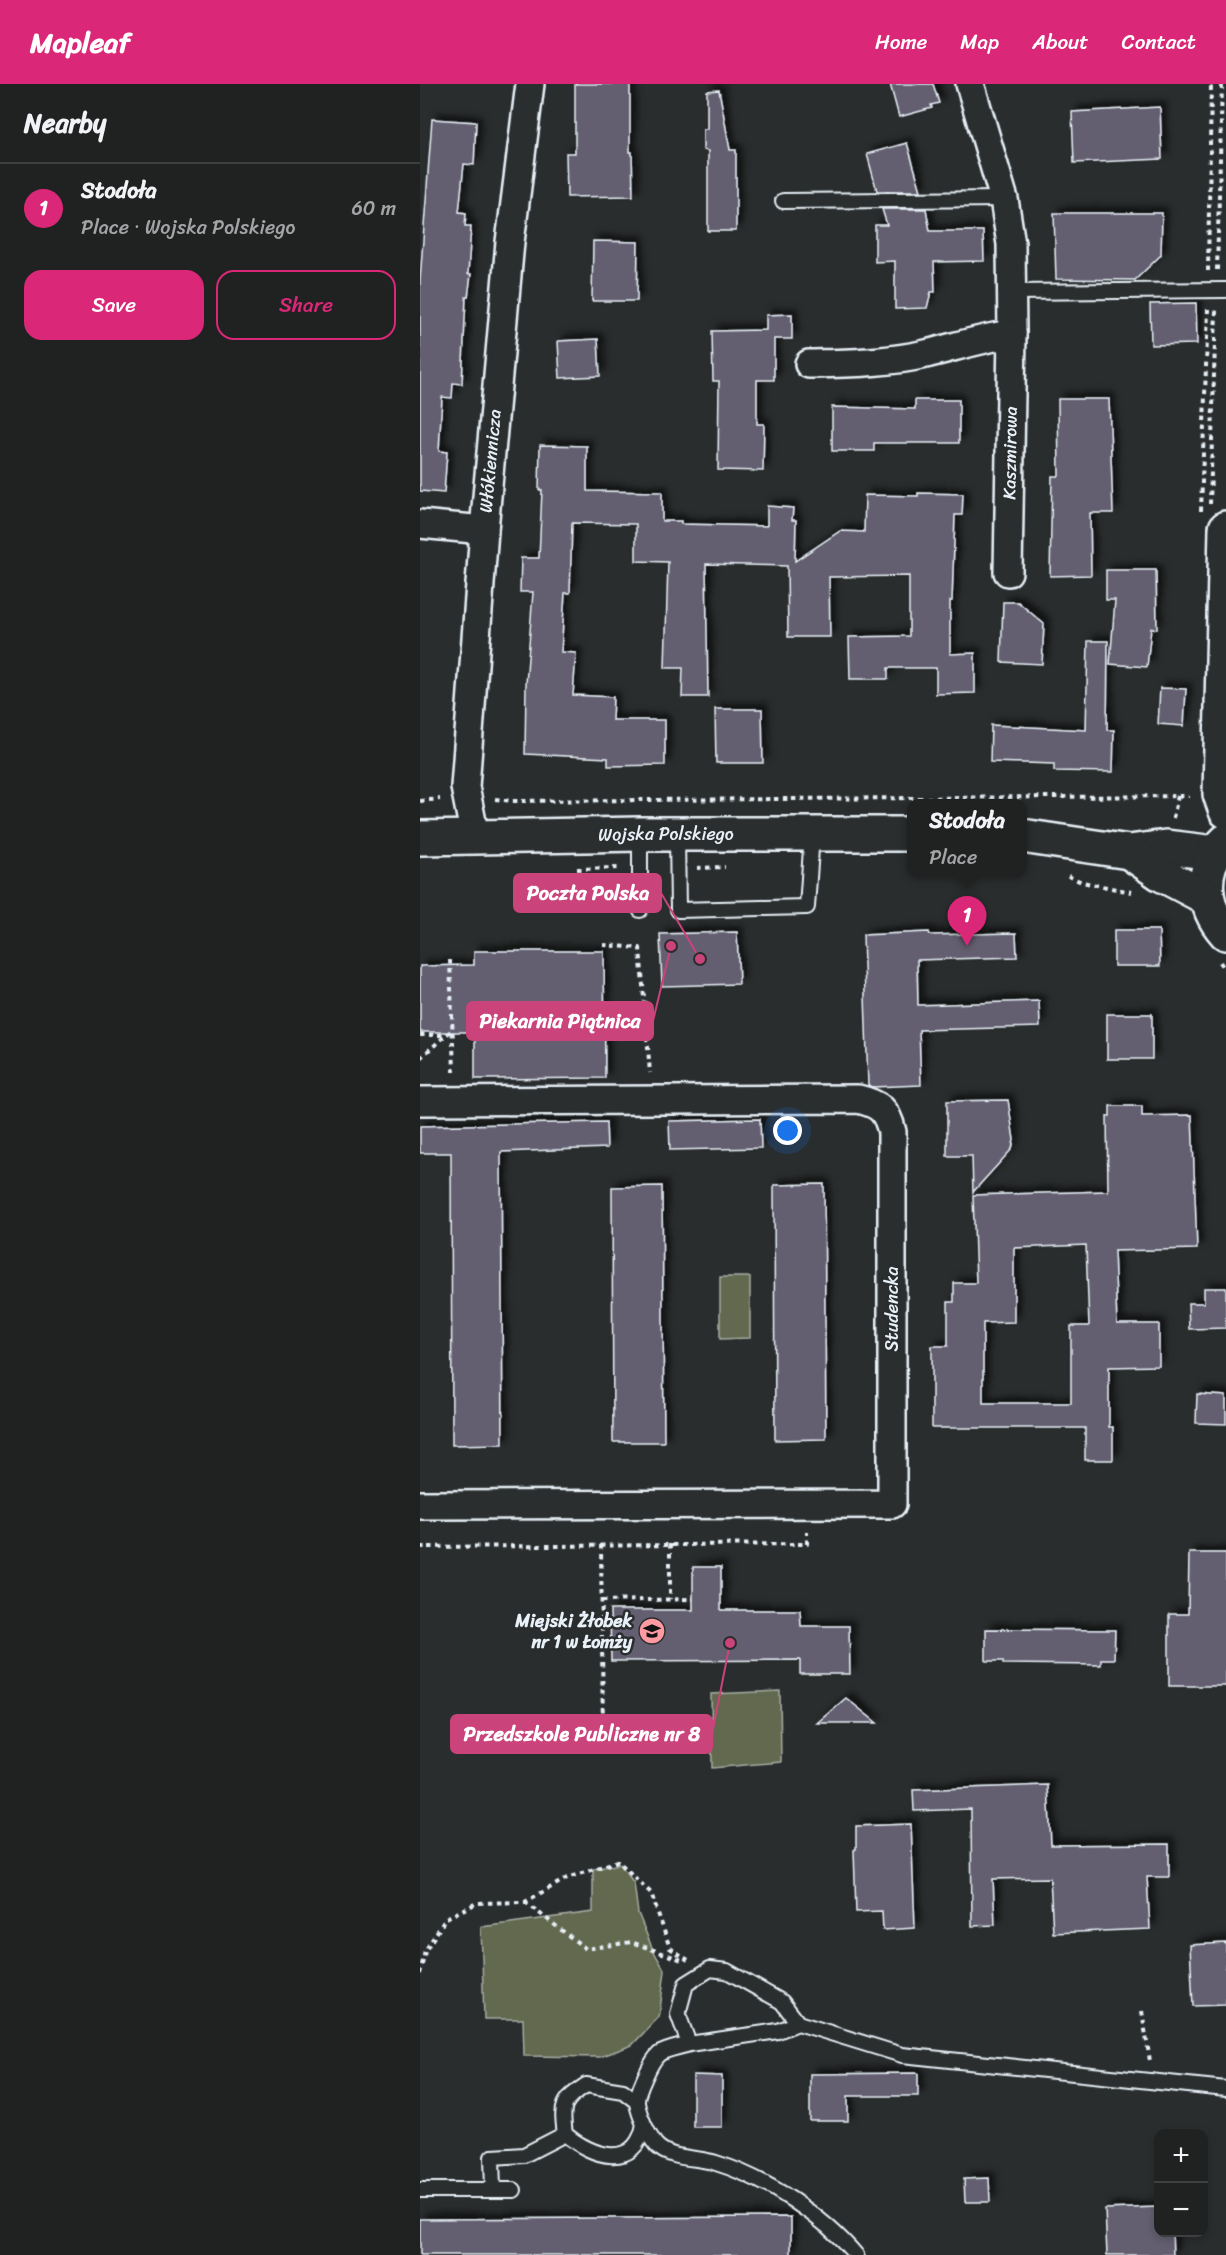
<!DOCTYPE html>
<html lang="en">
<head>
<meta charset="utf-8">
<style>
  body { margin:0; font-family:Sriracha,sans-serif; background:#2d2f2f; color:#f1f3f6 }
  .controls { position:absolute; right:18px; bottom:18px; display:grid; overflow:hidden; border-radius:12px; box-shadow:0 3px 9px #0003 }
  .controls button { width:54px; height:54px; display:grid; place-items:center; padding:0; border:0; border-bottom:2px solid #3d3f40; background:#202222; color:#f1f3f6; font:30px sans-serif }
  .you { position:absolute; left:368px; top:1047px; width:21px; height:21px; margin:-15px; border:4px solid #fff; border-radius:50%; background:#1a73e8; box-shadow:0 0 0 9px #1a73e833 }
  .badge { display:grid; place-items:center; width:39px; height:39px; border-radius:50%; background:#db2777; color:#fff; font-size:20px; font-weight:700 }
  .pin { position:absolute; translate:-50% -50px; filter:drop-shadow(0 2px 3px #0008) }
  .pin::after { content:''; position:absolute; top:32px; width:21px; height:18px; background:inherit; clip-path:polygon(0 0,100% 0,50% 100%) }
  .popup { position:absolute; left:487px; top:715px; width:120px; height:78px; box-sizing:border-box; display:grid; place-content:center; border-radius:12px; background:#202222; filter:drop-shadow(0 2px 4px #0005); font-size:20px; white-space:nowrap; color:#a2a4a5 }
  .popup b { font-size:22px; color:#f1f3f6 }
  .popup::after { content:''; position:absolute; left:50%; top:100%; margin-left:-12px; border:12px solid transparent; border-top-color:#202222 }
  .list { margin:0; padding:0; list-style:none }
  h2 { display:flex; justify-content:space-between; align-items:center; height:78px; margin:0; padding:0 24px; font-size:26px }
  h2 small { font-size:20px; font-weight:400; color:#a2a4a5 }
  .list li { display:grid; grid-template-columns:39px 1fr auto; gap:18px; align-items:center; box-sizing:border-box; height:90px; padding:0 24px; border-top:2px solid #3d3f40 }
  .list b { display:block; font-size:22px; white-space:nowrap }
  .list p { margin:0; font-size:20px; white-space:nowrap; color:#a2a4a5 }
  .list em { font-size:20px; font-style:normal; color:#a2a4a5 }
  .actions { display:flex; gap:12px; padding:18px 24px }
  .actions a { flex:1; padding:14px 0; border:2px solid #db2777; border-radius:18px; text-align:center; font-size:21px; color:#db2777 }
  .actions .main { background:#db2777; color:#fff }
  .map { position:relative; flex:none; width:806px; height:2171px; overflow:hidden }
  header { display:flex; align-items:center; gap:36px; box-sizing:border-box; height:84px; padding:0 30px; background:#db2777; color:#fff }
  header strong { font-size:28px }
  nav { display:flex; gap:33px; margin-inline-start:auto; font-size:21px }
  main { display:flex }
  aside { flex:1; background:#202222 }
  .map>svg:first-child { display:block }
  .green { fill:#63694f; stroke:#a6ada4; stroke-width:1.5 }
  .building { fill:#645e6f; stroke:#e8f1f8; stroke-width:1.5; fill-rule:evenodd; filter:url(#shadow) }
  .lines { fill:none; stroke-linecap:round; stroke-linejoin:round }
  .service-casing { stroke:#e8f1f8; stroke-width:18 }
  .minor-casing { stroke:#e8f1f8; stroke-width:32 }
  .tertiary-casing { stroke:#e8f1f8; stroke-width:38 }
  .secondary-casing { stroke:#e8f1f8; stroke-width:38 }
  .path { stroke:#e8f1f8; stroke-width:4; stroke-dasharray:4.5 4.5; stroke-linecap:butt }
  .service { stroke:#2a2d2e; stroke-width:14 }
  .minor { stroke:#2a2d2e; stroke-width:27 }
  .tertiary { stroke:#2a2d2e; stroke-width:33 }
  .secondary { stroke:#2a2d2e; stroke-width:33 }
  .labels { text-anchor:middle; stroke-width:5; stroke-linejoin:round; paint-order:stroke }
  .street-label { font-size:18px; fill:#e8f1f8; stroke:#2a2d2e }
  .poi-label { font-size:18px; font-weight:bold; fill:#e8f1f8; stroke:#2a2d2e; text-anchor:end }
  .leader { fill:none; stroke:#ca437a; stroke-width:2 }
  .callout-dot { fill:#ca437a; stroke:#2a2d2e; stroke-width:2 }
  .callout { fill:#ca437a; stroke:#ca437a; stroke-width:2 }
  .callout-label { font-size:20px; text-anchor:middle; font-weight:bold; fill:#fff }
</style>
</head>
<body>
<header>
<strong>Mapleaf</strong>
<nav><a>Home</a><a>Map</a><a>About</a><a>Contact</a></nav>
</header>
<main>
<aside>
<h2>Nearby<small></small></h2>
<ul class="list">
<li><span class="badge">1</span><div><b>Stodoła</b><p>Place · Wojska Polskiego</p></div><em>60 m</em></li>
</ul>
<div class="actions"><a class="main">Save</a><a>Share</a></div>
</aside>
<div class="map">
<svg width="806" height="2171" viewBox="0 0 806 2171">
  <defs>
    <filter id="shadow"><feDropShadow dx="5.5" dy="-5.5" stdDeviation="3" flood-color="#0009"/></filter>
  </defs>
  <rect width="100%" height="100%" fill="#2a2d2e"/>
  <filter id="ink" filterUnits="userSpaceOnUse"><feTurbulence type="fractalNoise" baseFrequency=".0167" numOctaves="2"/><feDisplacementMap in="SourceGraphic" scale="12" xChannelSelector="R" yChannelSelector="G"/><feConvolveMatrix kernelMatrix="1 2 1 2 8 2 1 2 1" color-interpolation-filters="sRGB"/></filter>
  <g filter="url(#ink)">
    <path class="green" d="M 300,1193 L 330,1193 L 330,1254 L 300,1255 Z
      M 360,1607 L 361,1678 L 292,1684 L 291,1610 Z
      M 200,1780 L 214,1799 L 218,1829 L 233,1866 L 245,1887 L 239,1933 L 212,1961 L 180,1973 L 104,1972 L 103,1935 L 64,1935 L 61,1843 L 173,1828 L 173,1785 Z"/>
    <path class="building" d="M 155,0 L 210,0 L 210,68 L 212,68 L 213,112 L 147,113 L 146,69 L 155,69 Z
      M 470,0 L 513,0 L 519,19 L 511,21 L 512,24 L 479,33 Z
      M 299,6 L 310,66 L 316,66 L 316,147 L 288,147 L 288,67 L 283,66 L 283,45 L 287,45 L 287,7 Z
      M 740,23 L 742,75 L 654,79 L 652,28 Z
      M 12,35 L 56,38 L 54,81 L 44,80 L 39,128 L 46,129 L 45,142 L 51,142 L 48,190 L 51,190 L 48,213 L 46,213 L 42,300 L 33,299 L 32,314 L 22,313 L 19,367 L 27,368 L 24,409 L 0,407 L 0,197 Z
      M 487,59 L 501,107 L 457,107 L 447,70 Z
      M 462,125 L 506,125 L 510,147 L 563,147 L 564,177 L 514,178 L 515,208 L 511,208 L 507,224 L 475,225 L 475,177 L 455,178 L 455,141 L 467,141 Z
      M 634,129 L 742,129 L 741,171 L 715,196 L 636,195 Z
      M 173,157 L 218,158 L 217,217 L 172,217 Z
      M 776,219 L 777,260 L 731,261 L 730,220 Z
      M 372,230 L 372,255 L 354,255 L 354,296 L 337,296 L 337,340 L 344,340 L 343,387 L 298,386 L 299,297 L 293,297 L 292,247 L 346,246 L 346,231 Z
      M 178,255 L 180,292 L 140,294 L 138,257 Z
      M 638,315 L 689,315 L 693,429 L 670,429 L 671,491 L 630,492 L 632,392 L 639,392 Z
      M 495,316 L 539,316 L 539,359 L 454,359 L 454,367 L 412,367 L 412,323 L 495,325 Z
      M 120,361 L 167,362 L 167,407 L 242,408 L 242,437 L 261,437 L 261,440 L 347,442 L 347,422 L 373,424 L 372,436 L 376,436 L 375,477 L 420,447 L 444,448 L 445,411 L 498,412 L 498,409 L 543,410 L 542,431 L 535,431 L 532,517 L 530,517 L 530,570 L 555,569 L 555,609 L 516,610 L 516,584 L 468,584 L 468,595 L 430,595 L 429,553 L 489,552 L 489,492 L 409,493 L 410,553 L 368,553 L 367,482 L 286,480 L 288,613 L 262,613 L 263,584 L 245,584 L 248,478 L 216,477 L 216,440 L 152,439 L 150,509 L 145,509 L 141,568 L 156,569 L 153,611 L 193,613 L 192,636 L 245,636 L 245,681 L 188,682 L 188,674 L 105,670 L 106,600 L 113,508 L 100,508 L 101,474 L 119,474 L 122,406 L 119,406 Z
      M 686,486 L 736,486 L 737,545 L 731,544 L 727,583 L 690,580 L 695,516 L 686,516 Z
      M 583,518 L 598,518 L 624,540 L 622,580 L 581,578 Z
      M 668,557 L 688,557 L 687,646 L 694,646 L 693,688 L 634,687 L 634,680 L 570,678 L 571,641 L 666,646 Z
      M 740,604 L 766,605 L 764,642 L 738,640 Z
      M 295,625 L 342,625 L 343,679 L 296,679 Z
      M 694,846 L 739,846 L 740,882 L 694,882 Z
      M 317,848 L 319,900 L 242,902 L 240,850 Z
      M 509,848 L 510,851 L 596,849 L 597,873 L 497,876 L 498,921 L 619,917 L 620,943 L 499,946 L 501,1001 L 453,1003 L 448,1001 L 443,851 Z
      M 54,867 L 184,867 L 185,994 L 55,995 L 55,948 L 0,948 L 0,882 L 54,881 Z
      M 687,930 L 732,930 L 732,975 L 687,975 Z
      M 588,1016 L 594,1056 L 592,1065 L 553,1108 L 552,1072 L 527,1072 L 527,1017 Z
      M 690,1022 L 722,1022 L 722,1032 L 772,1031 L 777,1165 L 694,1167 L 697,1240 L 739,1240 L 739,1282 L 689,1283 L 689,1343 L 693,1343 L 693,1376 L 665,1376 L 665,1344 L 512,1344 L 512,1262 L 528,1262 L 528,1218 L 534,1218 L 534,1199 L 556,1199 L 553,1111 L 688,1107 L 687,1032 L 690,1032 ZM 666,1161 L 669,1242 L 651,1242 L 651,1319 L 563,1319 L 563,1239 L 594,1238 L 594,1164 Z
      M 340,1035 L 341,1064 L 250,1066 L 249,1037 Z
      M 186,1038 L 187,1064 L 81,1068 L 83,1360 L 32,1361 L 31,1069 L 0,1069 L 0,1042 Z
      M 404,1100 L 406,1355 L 355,1356 L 354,1101 Z
      M 242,1102 L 244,1358 L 193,1358 L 192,1103 Z
      M 784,1204 L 806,1204 L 806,1244 L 769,1245 L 768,1219 L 784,1219 Z
      M 777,1310 L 806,1312 L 806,1340 L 776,1339 Z
      M 769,1469 L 806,1469 L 806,1602 L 749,1602 L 749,1530 L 768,1530 Z
      M 273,1483 L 301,1483 L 301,1526 L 380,1526 L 381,1542 L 429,1542 L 430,1590 L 380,1590 L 380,1576 L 191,1577 L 190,1526 L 273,1526 Z
      M 566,1545 L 695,1546 L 694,1575 L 681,1575 L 681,1581 L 583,1580 L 583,1577 L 566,1577 Z
      M 426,1614 L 457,1639 L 397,1639 Z
      M 628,1701 L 631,1761 L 749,1760 L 749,1793 L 727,1793 L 730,1845 L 633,1849 L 630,1794 L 573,1795 L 575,1841 L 552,1842 L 551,1725 L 494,1727 L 493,1706 Z
      M 491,1740 L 495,1844 L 463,1846 L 462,1827 L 436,1828 L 434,1766 L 436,1765 L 436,1742 Z
      M 806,1859 L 806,1921 L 773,1922 L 770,1861 Z
      M 498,1989 L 498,2012 L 428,2012 L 428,2037 L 390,2037 L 390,1990 Z
      M 273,1991 L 302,1992 L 302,2043 L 273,2043 Z
      M 569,2094 L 570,2118 L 545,2118 L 544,2095 Z
      M 738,2123 L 738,2148 L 752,2148 L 753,2171 L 687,2171 L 685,2125 Z
      M 371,2133 L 371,2171 L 0,2171 L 0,2135 Z"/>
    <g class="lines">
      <defs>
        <path id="service" d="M 363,117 L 584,115
          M 592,208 L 806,206
          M 220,750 L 220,826
          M 257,750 L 258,826 L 387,823 L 392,750
          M 378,1939 L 358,1947 L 269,1960 L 258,1930 L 266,1900 L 290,1885 L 307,1887 L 362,1918 L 378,1939 L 482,1971 L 806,2005
          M 269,1960 C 261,1963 246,1965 239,1970 C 231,1977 216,2010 217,2019 C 219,2031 228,2051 236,2061 C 250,2076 278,2073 296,2079 C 346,2094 403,2132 436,2171
          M 216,2017 L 203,2007 L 166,2001 C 142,2017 141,2022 145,2050 C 172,2073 216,2087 224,2040
          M 0,2106 L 94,2106
          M 73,2106 L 72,2073 L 104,2071 L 145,2050"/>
        <g id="minor">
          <path d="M 550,0 L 584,115 L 591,160 L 592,250 L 588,488"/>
          <path d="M 389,280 C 428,279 467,279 506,270 C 535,263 562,254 592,250"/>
          <path d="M 0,440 L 64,446"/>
          <path id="s1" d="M 55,753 L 45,703 L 64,446 L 90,158 L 110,0"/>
          <path d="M 0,1017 L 438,1015 C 460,1020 467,1026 472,1048 L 472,1420 L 0,1421"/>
        </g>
        <path id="tertiary" d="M 806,444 L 800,710 L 806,727"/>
        <g id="secondary">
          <path d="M 602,752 L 709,768 L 746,763 L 795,769"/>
          <path id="s2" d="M 0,754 L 220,750 L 492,750"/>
          <path d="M 806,757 C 778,782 782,823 806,849"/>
          <path d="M 709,768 L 741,790 L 787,814"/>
        </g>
      </defs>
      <use href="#service" class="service-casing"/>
      <use href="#minor" class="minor-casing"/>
      <use href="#tertiary" class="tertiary-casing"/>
      <use href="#secondary" class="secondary-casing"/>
      <path class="path" d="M 797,186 L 802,0
        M 788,187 L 791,0
        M 790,420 L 796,226
        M 781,427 L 788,225
        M 75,715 L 92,717 L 769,712
        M 0,717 L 20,715
        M 753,734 L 758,712
        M 277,784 L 305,783
        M 157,785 L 200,784
        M 648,792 L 662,798 L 711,808
        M 183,861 L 220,864 L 230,989
        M 30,876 L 34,988
        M 800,878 L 806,887
        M 0,951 L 26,951
        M 0,974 L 32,946
        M 250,1460 L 250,1515
        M 181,1461 L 183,1651
        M 0,1463 L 387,1460 L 387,1448
        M 182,1517 L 273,1515
        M 105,1818 L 166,1865 L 211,1858 L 265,1877
        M 0,1890 L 5,1867 L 26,1834 L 57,1819 L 105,1818 L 147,1794 L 198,1777 L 231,1809 L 250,1864 L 268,1876
        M 722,1927 L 730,1977"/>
      <use href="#service" class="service"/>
      <use href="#minor" class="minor"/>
      <use href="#tertiary" class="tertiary"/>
      <use href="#secondary" class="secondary"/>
    </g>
  </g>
  <defs>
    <symbol id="school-disc" viewBox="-11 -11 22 22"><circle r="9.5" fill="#ff9aa2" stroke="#2a2d2e"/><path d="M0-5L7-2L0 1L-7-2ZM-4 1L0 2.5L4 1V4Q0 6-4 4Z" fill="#111"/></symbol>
  </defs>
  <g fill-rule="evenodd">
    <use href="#school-disc" x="217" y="1532" width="30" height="30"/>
  </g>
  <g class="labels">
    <g class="street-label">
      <text transform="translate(590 369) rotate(-89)" y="6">Kaszmirowa</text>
      <text dy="6" stroke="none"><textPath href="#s1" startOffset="378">Włókiennicza</textPath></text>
      <text dy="6" stroke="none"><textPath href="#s2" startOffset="246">Wojska Polskiego</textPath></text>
      <text transform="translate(472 1225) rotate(-90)" y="6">Studencka</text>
    </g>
    <g class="poi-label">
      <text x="212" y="1543">Miejski Żłobek<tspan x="212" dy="21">nr 1 w Łomży</tspan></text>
    </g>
  </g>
  <path class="leader" d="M280 875L241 809M251 862L233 937M310 1559L292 1650"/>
  <g class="callout-dot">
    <circle cx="280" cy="875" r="6"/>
    <circle cx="251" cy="862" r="6"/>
    <circle cx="310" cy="1559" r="6"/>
  </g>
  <g class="callout">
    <rect x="94" y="790" width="147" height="38" rx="6"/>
    <rect x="47" y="918" width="186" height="38" rx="6"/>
    <rect x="31" y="1631" width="261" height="38" rx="6"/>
  </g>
  <g class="callout-label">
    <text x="168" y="816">Poczta Polska</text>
    <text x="140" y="944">Piekarnia Piątnica</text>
    <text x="162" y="1657">Przedszkole Publiczne nr 8</text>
  </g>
</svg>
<div class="controls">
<button>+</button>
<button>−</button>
</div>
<div class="you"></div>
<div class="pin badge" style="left:547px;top:862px">1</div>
<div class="popup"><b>Stodoła</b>Place</div>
</div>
</main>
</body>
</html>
